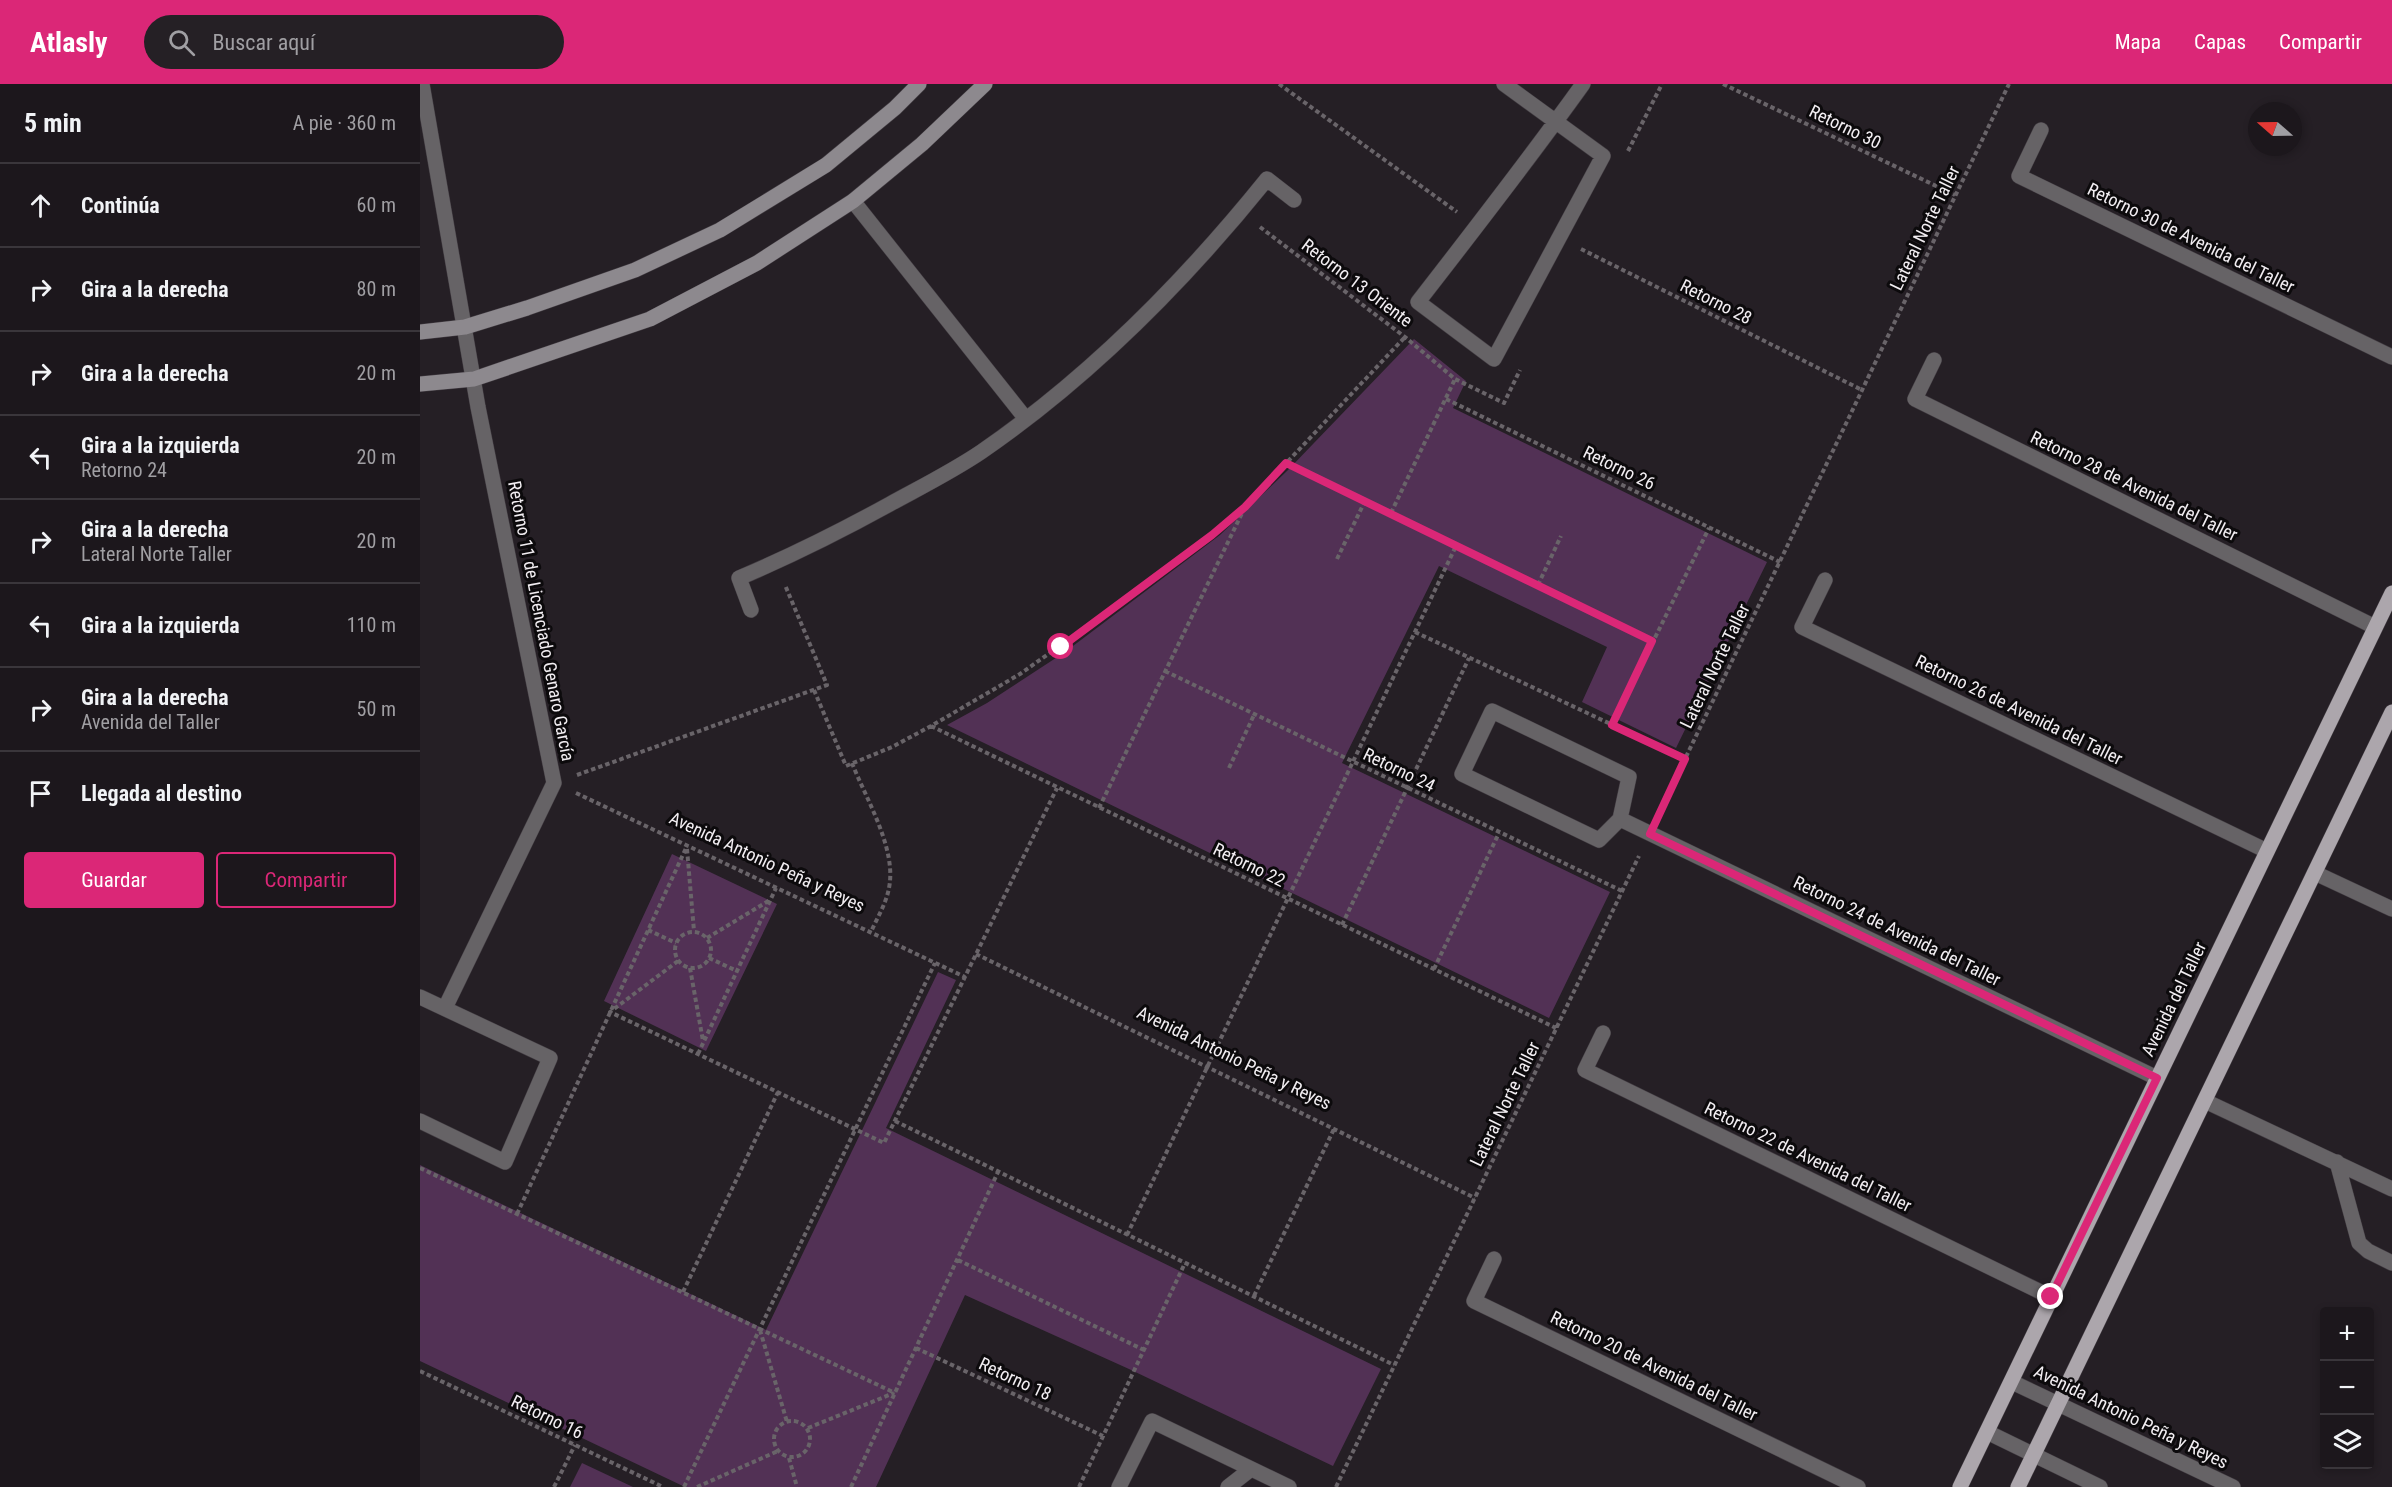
<!DOCTYPE html>
<html lang="es">
<head>
<meta charset="utf-8">
<style>
  body { margin:0; font-family:"Roboto Condensed",sans-serif; background:#252025; color:#f1f3f6 }
  .controls { position:absolute; right:18px; bottom:18px; display:grid; overflow:hidden; border-radius:6px; box-shadow:0 3px 9px #0003 }
  .controls button { width:54px; height:54px; display:grid; place-items:center; padding:0; border:0; border-bottom:2px solid #3a363b; background:#1c171c; color:#f1f3f6; font:30px sans-serif }
  .compass { position:absolute; left:1828px; top:18px; width:54px; height:54px; border-radius:50%; background:#1c171c; box-shadow:0 3px 9px #0003; rotate:290deg }
  .stop { position:absolute; width:18px; height:18px; margin:-14px; border:4px solid #db2777; border-radius:50%; background:#fff }
  .stop.end { background:#db2777; border-color:#fff; box-shadow:0 2px 6px #0008 }
  .list { margin:0; padding:0; list-style:none }
  h2 { display:flex; justify-content:space-between; align-items:center; height:78px; margin:0; padding:0 24px; font-size:26px }
  h2 small { font-size:20px; font-weight:400; color:#a09fa3 }
  .list li { display:grid; grid-template-columns:39px 1fr auto; gap:18px; align-items:center; box-sizing:border-box; height:84px; padding:0 24px; border-top:2px solid #3a363b }
  .list b { display:block; font-size:22px; white-space:nowrap }
  .list p { margin:0; font-size:20px; white-space:nowrap; color:#a09fa3 }
  .list em { font-size:20px; font-style:normal; color:#a09fa3 }
  .actions { display:flex; gap:12px; padding:18px 24px }
  .actions a { flex:1; padding:14px 0; border:2px solid #db2777; border-radius:6px; text-align:center; font-size:21px; color:#db2777 }
  .actions .main { background:#db2777; color:#fff }
  .icon { flex:none; width:33px; height:33px; fill:none; stroke:currentColor; stroke-width:2; stroke-linecap:round; stroke-linejoin:round }
  .map { position:relative; flex:none; width:1972px; height:1403px; overflow:hidden }
  header { display:flex; align-items:center; gap:36px; box-sizing:border-box; height:84px; padding:0 30px; background:#db2777; color:#fff }
  header strong { font-size:28px }
  nav { display:flex; gap:33px; margin-inline-start:auto; font-size:21px }
  .search { width:420px; height:54px; background:#252025; display:flex; align-items:center; gap:15px; box-sizing:border-box; padding:0 21px; border-radius:33px; color:#a09fa3; font-size:22px }
  main { display:flex }
  aside { flex:1; background:#1c171c }
  .map>svg:first-child { display:block }
  .green { fill:#523155 }
  .lines { fill:none; stroke-linecap:round; stroke-linejoin:round }
  .street-casing { stroke:#423c42; stroke-width:16 }
  .secondary-casing { stroke:#423c42; stroke-width:16 }
  .primary-casing { stroke:#423c42; stroke-width:16 }
  .path { stroke:#696469; stroke-width:4; stroke-dasharray:4.5 3; stroke-linecap:butt }
  .street { stroke:#666366; stroke-width:15 }
  .secondary { stroke:#8d898e; stroke-width:15 }
  .primary { stroke:#aca6ac; stroke-width:15 }
  .route { stroke:#db2777; stroke-width:8 }
  .labels { text-anchor:middle; stroke-width:6; stroke-linejoin:round; paint-order:stroke }
  .street-label { font-size:18px; fill:#f2eef2; stroke:#0c0a0c }
</style>
</head>
<body>
<header>
<strong>Atlasly</strong>
<div class="search"><svg class="icon" aria-label="search" viewBox="0 0 24 24"><circle cx="10" cy="10" r="6"/><path d="M15 15l6 6"/></svg>Buscar aquí</div>
<nav><a>Mapa</a><a>Capas</a><a>Compartir</a></nav>
</header>
<main>
<aside>
<h2>5 min<small>A pie · 360 m</small></h2>
<ul class="list">
<li><svg class="icon" aria-label="ahead" viewBox="0 0 24 24"><path d="M12 20V5M6 11l6-6 6 6"/></svg><div><b>Continúa</b></div><em>60 m</em></li>
<li><svg class="icon" aria-label="right" viewBox="0 0 24 24"><path d="M7 20v-9h11M14 6l5 5-5 5"/></svg><div><b>Gira a la derecha</b></div><em>80 m</em></li>
<li><svg class="icon" aria-label="right" viewBox="0 0 24 24"><path d="M7 20v-9h11M14 6l5 5-5 5"/></svg><div><b>Gira a la derecha</b></div><em>20 m</em></li>
<li><svg class="icon" aria-label="left" viewBox="0 0 24 24"><path d="M17 20v-9H6M10 6l-5 5 5 5"/></svg><div><b>Gira a la izquierda</b><p>Retorno 24</p></div><em>20 m</em></li>
<li><svg class="icon" aria-label="right" viewBox="0 0 24 24"><path d="M7 20v-9h11M14 6l5 5-5 5"/></svg><div><b>Gira a la derecha</b><p>Lateral Norte Taller</p></div><em>20 m</em></li>
<li><svg class="icon" aria-label="left" viewBox="0 0 24 24"><path d="M17 20v-9H6M10 6l-5 5 5 5"/></svg><div><b>Gira a la izquierda</b></div><em>110 m</em></li>
<li><svg class="icon" aria-label="right" viewBox="0 0 24 24"><path d="M7 20v-9h11M14 6l5 5-5 5"/></svg><div><b>Gira a la derecha</b><p>Avenida del Taller</p></div><em>50 m</em></li>
<li><svg class="icon" aria-label="arrive" viewBox="0 0 24 24"><path d="M6 21V4h12l-3 4 3 4H6"/></svg><div><b>Llegada al destino</b></div></li>
</ul>
<div class="actions"><a class="main">Guardar</a><a>Compartir</a></div>
</aside>
<div class="map">
<svg width="1972" height="1403" viewBox="0 0 1972 1403">
  <rect width="100%" height="100%" fill="#251f25"/>
  <path class="green" d="M 994,255 L 1046,297 L 1033,324 L 1347,478 L 1256,664 L 1162,618 L 1187,563 L 1019,482 L 922,679 L 1190,808 L 1129,934 L 527,641 L 567,619 L 645,568 L 800,451 L 868,386 Z
    M 252,770 L 357,820 L 286,967 L 184,917 Z
    M 518,888 L 536,896 L 466,1044 L 961,1285 L 913,1382 L 709,1285 L 545,1211 L 456,1403 L 265,1403 L 0,1277 L 0,1081 L 346,1246 Z
    M 162,1379 L 213,1403 L 150,1403 Z"/>
  <g class="lines">
    <defs>
      <path id="street" d="M 2,0 L 58,323 L 134,699 L 25,924
        M 1084,0 L 1183,72 L 1074,275 L 998,218 C 1054,146 1110,74 1163,0
        M 1621,46 L 1599,92 L 1972,273
        M 433,117 L 606,335
        M 1514,276 L 1495,315 L 1955,543
        M 1405,496 L 1382,543 L 1847,767
        M 331,526 L 319,494 C 371,472 421,447 470,420 C 501,403 533,387 561,368 C 670,293 764,198 847,95 L 874,116
        M 1072,627 L 1209,693 L 1200,735 L 1179,756 L 1042,690 Z
        M 1200,735 L 1737,994
        M 1895,789 L 1972,825
        M 0,913 L 130,974 L 85,1078 L 0,1037
        M 1183,949 L 1165,986 L 1631,1213
        M 1785,1017 L 1972,1105
        M 1917,1078 L 1939,1159 L 1948,1167 L 1972,1179
        M 1074,1175 L 1054,1217 L 1438,1403
        M 1592,1298 L 1813,1403
        M 1567,1348 L 1680,1403
        M 699,1403 L 732,1337 L 869,1403
        M 808,1403 L 831,1385"/>
      <path id="secondary" d="M 0,248 L 45,243 L 107,224 L 215,186 L 300,146 L 406,81 L 475,24 L 499,0
        M 0,300 L 54,295 L 230,235 L 337,179 L 433,117 L 502,60 L 565,0"/>
      <path id="primary" d="M 1540,1403 L 1972,509
        M 1598,1403 L 1972,628"/>
    </defs>
    <use href="#street" class="street-casing"/>
    <use href="#secondary" class="secondary-casing"/>
    <use href="#primary" class="primary-casing"/>
    <path class="path" d="M 859,0 L 1037,128
      M 1303,0 L 1535,111
      M 1208,67 L 1242,0
      M 840,143 L 985,253 L 1035,295 L 1084,319 L 1100,286
      M 1161,165 L 1442,306
      M 1026,315 L 1360,478
      M 866,379 L 1232,557
      M 971,429 L 1035,295
      M 917,475 L 945,417
      M 1118,501 L 1141,452
      M 995,548 L 1265,675
      M 745,587 L 1202,807
      M 394,606 L 426,682 L 472,663 L 511,642 L 600,590 L 719,506 L 792,451 L 825,423 L 985,253
      M 1192,641 L 1289,444
      M 511,642 L 1136,944
      M 432,679 C 446,715 477,765 469,804 C 466,820 457,834 451,848
      M 809,684 L 834,631
      M 157,691 L 407,601 L 365,501
      M 156,709 L 545,893
      M 679,724 L 824,425
      M 1240,727 L 1589,0
      M 267,765 L 274,847
      M 922,841 L 1049,574
      M 228,846 L 256,859
      M255 866a18 18 0 1 1 36 0a18 18 0 1 1-36 0Z
      M 287,854 L 350,816
      M 556,870 L 1055,1114
      M 289,874 L 317,887
      M 258,877 L 190,928 L 464,1059 L 637,704
      M 270,884 L 283,957
      M 1014,885 L 1079,749
      M 278,970 L 356,804
      M 475,1037 L 974,1281
      M 0,1084 L 475,1309
      M 97,1130 L 267,762
      M 707,1151 L 1036,462
      M 538,1176 L 724,1266
      M 263,1208 L 358,1008
      M 834,1212 L 914,1045
      M 340,1246 L 367,1338
      M 496,1264 L 683,1352
      M 0,1287 L 243,1403
      M354 1355a18 18 0 1 1 36 0a18 18 0 1 1-36 0Z
      M 388,1344 L 474,1309
      M 369,1374 L 377,1403
      M 134,1403 L 155,1361
      M 264,1403 L 515,879
      M 277,1403 L 358,1367
      M 431,1403 L 578,1088
      M 659,1403 L 765,1179
      M 916,1403 L 1219,772"/>
    <use href="#street" class="street"/>
    <use href="#secondary" class="secondary"/>
    <use href="#primary" class="primary"/>
  </g>
  <g class="lines">
    <path class="route" d="M 641,563 L 792,451 L 825,423 L 866,379 L 1232,557 L 1192,641 L 1265,675 L 1230,750 L 1737,994 L 1631,1213"/>
  </g>
  <g class="labels">
    <g class="street-label">
      <text transform="translate(1425 43) rotate(26)" y="6">Retorno 30</text>
      <text transform="translate(1505 144) rotate(-64)" y="6">Lateral Norte Taller</text>
      <text transform="translate(1771 154) rotate(26)" y="6">Retorno 30 de Avenida del Taller</text>
      <text transform="translate(937 199) rotate(37)" y="6">Retorno 13 Oriente</text>
      <text transform="translate(1296 218) rotate(27)" y="6">Retorno 28</text>
      <text transform="translate(1199 384) rotate(26)" y="6">Retorno 26</text>
      <text transform="translate(1714 402) rotate(26)" y="6">Retorno 28 de Avenida del Taller</text>
      <text transform="translate(121 537) rotate(79)" y="6">Retorno 11 de Licenciado Genaro García</text>
      <text transform="translate(1295 582) rotate(-64)" y="6">Lateral Norte Taller</text>
      <text transform="translate(1599 626) rotate(26)" y="6">Retorno 26 de Avenida del Taller</text>
      <text transform="translate(979 686) rotate(26)" y="6">Retorno 24</text>
      <text transform="translate(347 778) rotate(25)" y="6">Avenida Antonio Peña y Reyes</text>
      <text transform="translate(829 781) rotate(26)" y="6">Retorno 22</text>
      <text transform="translate(1477 847) rotate(26)" y="6">Retorno 24 de Avenida del Taller</text>
      <text transform="translate(1754 915) rotate(-64)" y="6">Avenida del Taller</text>
      <text transform="translate(814 974) rotate(26)" y="6">Avenida Antonio Peña y Reyes</text>
      <text transform="translate(1085 1020) rotate(-64)" y="6">Lateral Norte Taller</text>
      <text transform="translate(1388 1073) rotate(26)" y="6">Retorno 22 de Avenida del Taller</text>
      <text transform="translate(1234 1282) rotate(26)" y="6">Retorno 20 de Avenida del Taller</text>
      <text transform="translate(595 1295) rotate(25)" y="6">Retorno 18</text>
      <text transform="translate(127 1333) rotate(26)" y="6">Retorno 16</text>
      <text transform="translate(1711 1333) rotate(26)" y="6">Avenida Antonio Peña y Reyes</text>
    </g>
  </g>
</svg>
<div class="controls">
<button>+</button>
<button>−</button>
<button><svg class="icon" aria-label="layers" viewBox="0 0 24 24"><path d="M12 4l9 5-9 5-9-5zM3 14l9 5 9-5"/></svg></button>
</div>
<svg class="compass" viewBox="-18 -18 36 36"><path d="M0-13l5 13h-10z" fill="#e53935"/><path d="M0 13l5-13h-10z" fill="#a09fa3"/></svg>
<div class="stop" style="left:641px;top:563px"></div>
<div class="stop end" style="left:1631px;top:1213px"></div>
</div>
</main>
</body>
</html>
